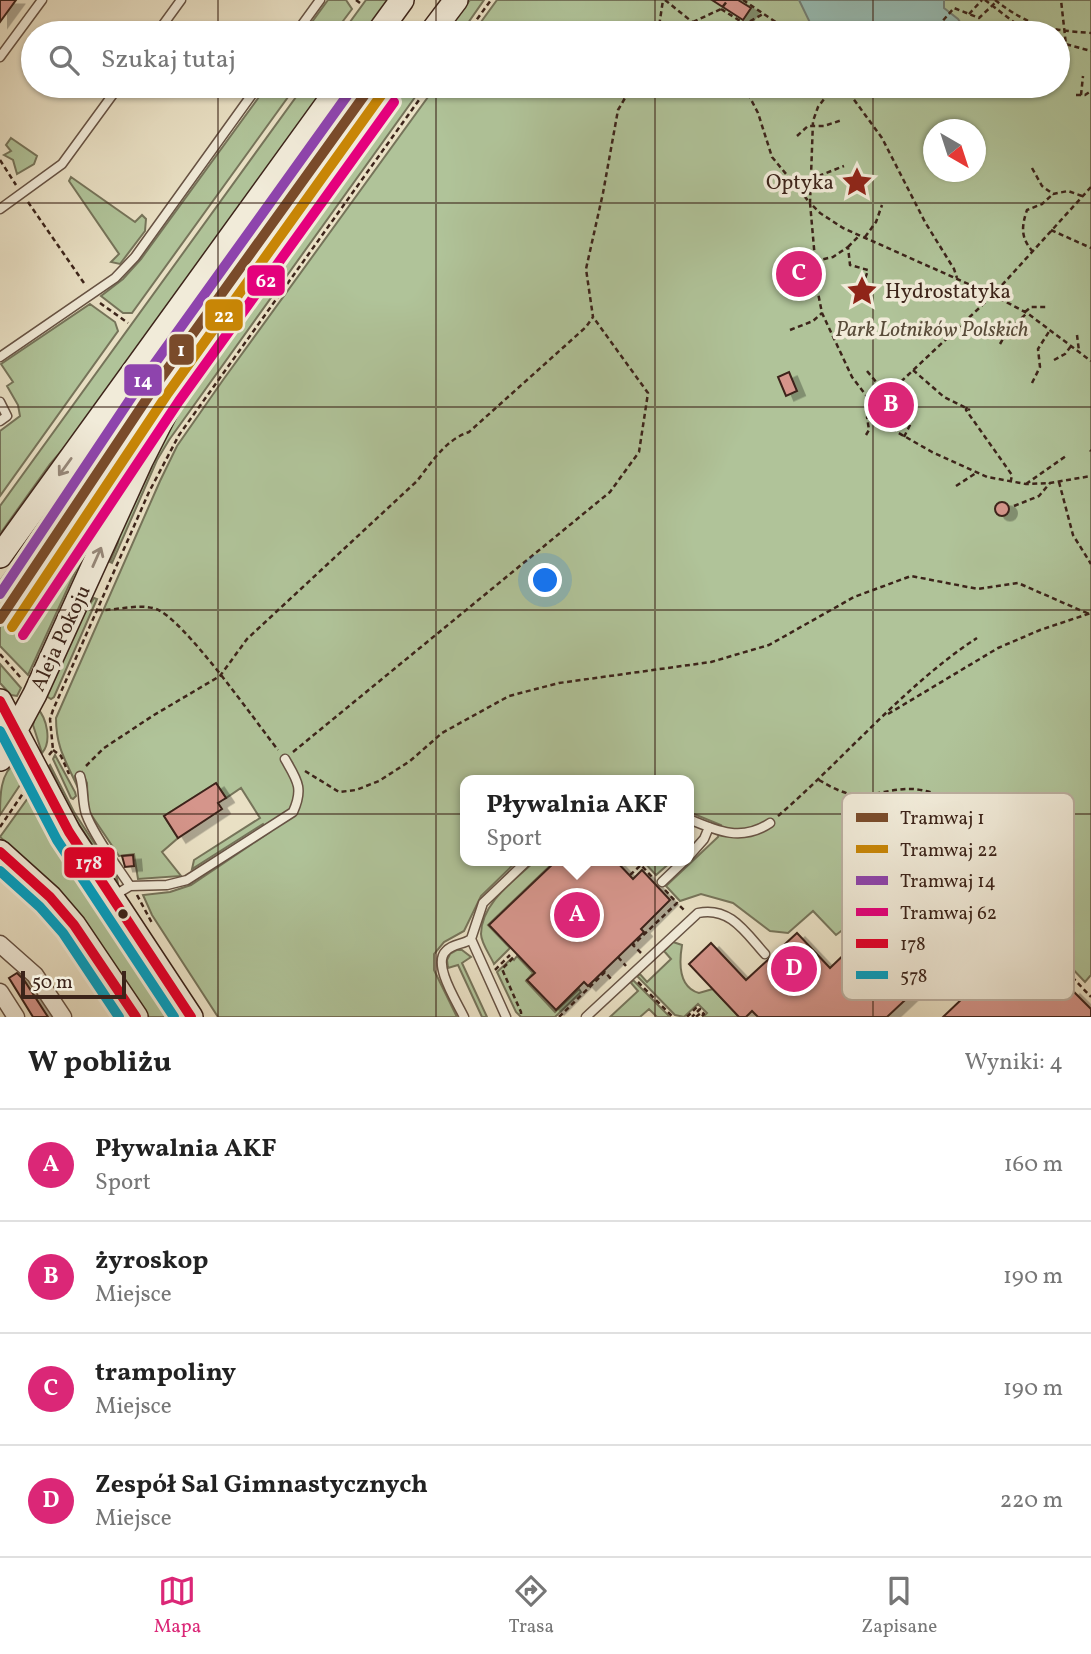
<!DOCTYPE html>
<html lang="pl">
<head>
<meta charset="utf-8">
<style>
  body { margin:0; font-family:Vollkorn,serif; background:#f6f6f6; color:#222 }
  .compass { position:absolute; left:923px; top:119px; width:63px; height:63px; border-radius:50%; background:#fff; box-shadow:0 2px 5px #0004; rotate:141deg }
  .scale { position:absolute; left:21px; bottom:18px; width:105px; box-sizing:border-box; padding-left:7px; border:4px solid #3c241a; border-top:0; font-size:19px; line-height:24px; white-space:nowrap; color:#3c241a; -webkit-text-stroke:5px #f1ebd9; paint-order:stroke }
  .you { position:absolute; left:546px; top:581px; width:24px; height:24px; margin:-18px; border:5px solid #fff; border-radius:50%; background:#1a73e8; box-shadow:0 0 0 10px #1a73e833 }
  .badge { display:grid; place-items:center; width:46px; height:46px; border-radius:50%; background:#db2777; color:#fff; font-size:23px; font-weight:700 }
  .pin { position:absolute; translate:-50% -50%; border:4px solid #fff; box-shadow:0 2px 7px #0006 }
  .popup { position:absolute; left:460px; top:775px; width:234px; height:91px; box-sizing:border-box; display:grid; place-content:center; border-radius:14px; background:#fff; filter:drop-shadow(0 2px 5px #0005); font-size:23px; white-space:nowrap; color:#767676 }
  .popup b { font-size:26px; color:#222 }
  .popup::after { content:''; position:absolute; left:50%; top:100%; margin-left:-14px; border:14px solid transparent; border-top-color:#fff }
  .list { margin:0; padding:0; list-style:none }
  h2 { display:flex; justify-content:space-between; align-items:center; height:91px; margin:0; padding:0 28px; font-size:30px }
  h2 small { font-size:23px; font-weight:400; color:#767676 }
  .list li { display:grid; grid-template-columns:46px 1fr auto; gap:21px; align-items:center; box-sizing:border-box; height:112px; padding:0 28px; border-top:2px solid #e0e0e0 }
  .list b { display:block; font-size:26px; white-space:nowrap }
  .list p { margin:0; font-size:23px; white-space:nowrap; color:#767676 }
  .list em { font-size:23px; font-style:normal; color:#767676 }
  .icon { flex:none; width:38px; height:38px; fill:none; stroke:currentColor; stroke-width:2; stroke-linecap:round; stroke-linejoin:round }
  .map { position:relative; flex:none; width:1091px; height:1017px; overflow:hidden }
  .search { position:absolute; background:#fff; box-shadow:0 2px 5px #0004; left:21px; right:21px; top:21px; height:77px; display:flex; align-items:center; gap:18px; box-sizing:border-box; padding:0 24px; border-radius:38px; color:#767676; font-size:26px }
  .sheet { height:539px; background:#fff }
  nav { display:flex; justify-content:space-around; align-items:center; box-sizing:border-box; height:98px; border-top:2px solid #e0e0e0; background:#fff; font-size:19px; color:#767676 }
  nav a { display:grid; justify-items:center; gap:4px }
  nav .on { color:#db2777 }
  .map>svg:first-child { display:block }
  .green { fill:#b0c399; stroke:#76745a; stroke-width:2; fill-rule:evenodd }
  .water { fill:#97bdb5; stroke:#738077; stroke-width:2 }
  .building { fill:#d5958b; stroke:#3c241a; stroke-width:2; filter:url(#shadow) }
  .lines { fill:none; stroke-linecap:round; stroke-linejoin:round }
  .service-casing { stroke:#675344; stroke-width:11 }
  .minor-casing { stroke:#675344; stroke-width:19 }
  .secondary-casing { stroke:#3c241a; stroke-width:26 }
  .path { stroke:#3c241a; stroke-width:2.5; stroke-dasharray:5 3.5; stroke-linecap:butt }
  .service { stroke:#f1ebd9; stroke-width:8 }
  .minor { stroke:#f1ebd9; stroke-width:16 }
  .secondary { stroke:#f1ebd9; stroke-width:23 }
  .bus-1-casing { stroke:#f1ebd9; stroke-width:16 }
  .bus-2-casing { stroke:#f1ebd9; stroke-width:16 }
  .bus-1 { stroke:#e4002b; stroke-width:10 }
  .bus-2 { stroke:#03a2c5; stroke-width:10 }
  .tram-1-casing { stroke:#f1ebd9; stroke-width:16 }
  .tram-2-casing { stroke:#f1ebd9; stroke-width:16 }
  .tram-3-casing { stroke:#f1ebd9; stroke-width:16 }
  .tram-4-casing { stroke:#f1ebd9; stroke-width:16 }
  .tram-1 { stroke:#7a4b2a; stroke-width:10 }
  .tram-2 { stroke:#c88606; stroke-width:10 }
  .tram-3 { stroke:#8e44ad; stroke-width:10 }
  .tram-4 { stroke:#e5007d; stroke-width:10 }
  .oneway { stroke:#96887a }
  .grid { fill:none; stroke:#3c241a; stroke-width:2; stroke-opacity:0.55 }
  .bus-dot { fill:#3c241a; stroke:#f1ebd9; stroke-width:2.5 }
  .labels { text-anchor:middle; stroke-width:7; stroke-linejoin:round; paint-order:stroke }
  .poi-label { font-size:21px; fill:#3c241a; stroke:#f1ebd9; text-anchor:end }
  .park-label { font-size:21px; font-style:italic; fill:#594c3a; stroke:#f1ebd9 }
  .street-label { font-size:21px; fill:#3c241a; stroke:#f1ebd9 }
  .key { fill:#f1ebd9; stroke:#bbafa0; stroke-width:2 }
  .key-label { font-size:19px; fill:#3c241a }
  .line-badge { stroke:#f1ebd9; stroke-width:2.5 }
  .badge-label { font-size:19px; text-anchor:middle; font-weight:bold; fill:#fff }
</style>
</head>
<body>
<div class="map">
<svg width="1091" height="1017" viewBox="0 0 1091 1017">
  <defs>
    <filter id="shadow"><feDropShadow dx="8" dy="4.5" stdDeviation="0" flood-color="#0004"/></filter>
  </defs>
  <rect width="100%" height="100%" fill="#e9e0c4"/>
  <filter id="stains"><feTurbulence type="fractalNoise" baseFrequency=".00286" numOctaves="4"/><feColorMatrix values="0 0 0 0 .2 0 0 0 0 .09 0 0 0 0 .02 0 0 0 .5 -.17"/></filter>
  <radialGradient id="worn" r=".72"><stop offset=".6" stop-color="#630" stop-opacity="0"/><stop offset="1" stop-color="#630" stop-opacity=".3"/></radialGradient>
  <path class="green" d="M 328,0 L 346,0 L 352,9 L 334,33 L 304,33 Z
    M 366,0 L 393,0 L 368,33 L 342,33 Z
    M 470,0 L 484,0 L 461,33 L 445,33 Z
    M 497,0 L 1091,0 L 1091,975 L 1085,982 L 1011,904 L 1003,886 L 957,839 L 954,840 L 1000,889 L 1006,907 L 1022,925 L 944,966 L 920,986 L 858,918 L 836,935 L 813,911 L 788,933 L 770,931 L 733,903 L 701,894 L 680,901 L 666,886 L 718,837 L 721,825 L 689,812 L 689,780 L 465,780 L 465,861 L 517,861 L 481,896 L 464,931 L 444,942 L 434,954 L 434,970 L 457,1017 L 218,1017 L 152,915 L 143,895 L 170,892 L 191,885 L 270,832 L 263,824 L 192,869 L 194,860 L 260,818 L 241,788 L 226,798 L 216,783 L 164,816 L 178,838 L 162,852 L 181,876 L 138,879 L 134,854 L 119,856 L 88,810 L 87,783 L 82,772 L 75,776 L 78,788 C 66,761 56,748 56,718 L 160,481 L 177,446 L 223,380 L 436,86 L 1058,86 L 1058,33 L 473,33 ZM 934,130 L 976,130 L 976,172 L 934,172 Z
    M 267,86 L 296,86 L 132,313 L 123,313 L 101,296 L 123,279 L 141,259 Z
    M 304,86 L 330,86 L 88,420 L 50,464 L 0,534 L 0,506 Z
    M 349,86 L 356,86 L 146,377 L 0,598 L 0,581 L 82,467 L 114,412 Z
    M 376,86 L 382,86 L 186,359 L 157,403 L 130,452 L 28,675 L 0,646 L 0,627 L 104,468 L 166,377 Z
    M 405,86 L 423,86 L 169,440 L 157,460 L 112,563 L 110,562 L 118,543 L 121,526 L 189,383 L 310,212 Z
    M 11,138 L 37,156 L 34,164 L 17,174 L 13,160 L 4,155 L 11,151 L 6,145 Z
    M 71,177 L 135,222 L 142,215 L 146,219 L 145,231 L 120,264 L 111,262 L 119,254 L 69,181 Z
    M 90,304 L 115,322 L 118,331 L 0,496 L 0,431 L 20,416 L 18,405 L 7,386 L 13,382 L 1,364 Z
    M 94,598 L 97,599 L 54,697 L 51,699 L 43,694 L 75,627 Z
    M 0,664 L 21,688 L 17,696 L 11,695 L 0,683 Z
    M 37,708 C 47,718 52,742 42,753 L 33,725 Z
    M 55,755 L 75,792 L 76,796 L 73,799 L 71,798 L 53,759 Z
    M 16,763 L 20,764 L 26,776 L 0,815 C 0,797 0,772 16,763 Z
    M 50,765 L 74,812 L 117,878 L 118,884 L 69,809 L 49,766 Z
    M 33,791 L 50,825 L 176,1017 L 149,1017 L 94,936 L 47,879 L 0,837 Z
    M 535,861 L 555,861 L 488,925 L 510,948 L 494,964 C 490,955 481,943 481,934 C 481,903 515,880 535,861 Z
    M 643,861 L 672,861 L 656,875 Z
    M 673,942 L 682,945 C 679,963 678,987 699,993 L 713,989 L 739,1017 L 703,1017 L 707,1013 L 698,1004 L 684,1017 L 675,1015 L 637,976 L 640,974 L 647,982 L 671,959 L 664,951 Z
    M 462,950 L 471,957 L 462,963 L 487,1017 L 482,1017 L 458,965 L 448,968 L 447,960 L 450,954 L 457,950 Z
    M 517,956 L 533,973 L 526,981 L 555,1012 L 579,989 L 581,992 L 555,1017 L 521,1017 L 516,1012 L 497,972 L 512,958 L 514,960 Z
    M 633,980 L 670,1017 L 657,1017 L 649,1009 L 640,1017 L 610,1017 L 638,991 L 631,983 Z"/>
  <path class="water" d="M 799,0 L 944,0 L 944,8 L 958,19 L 962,25 L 958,33 L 931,33 L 928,28 L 920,26 L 911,33 L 815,33 Z"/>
  <path class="building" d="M 0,0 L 16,0 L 0,22 Z
    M 712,0 L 738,0 L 751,8 L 743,20 Z
    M 789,372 L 797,391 L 786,396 L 778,377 Z
    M995 509a7 7 0 1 1 14 0a7 7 0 1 1-14 0Z
    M 216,783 L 226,798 L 218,803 L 222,809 L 178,838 L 164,816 Z
    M 133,855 L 134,866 L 125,867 L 122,856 Z
    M 556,861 L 616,861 L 633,879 L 642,870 L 670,900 L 641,929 L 644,932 L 588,986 L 584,982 L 556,1010 L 527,980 L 535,973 L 489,925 Z
    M 797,933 L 830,968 L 854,945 L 878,971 L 891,958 L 919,987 L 887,1017 L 758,1017 L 752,1011 L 746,1017 L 739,1017 L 689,964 L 711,943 L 746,980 Z
    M 1025,948 L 1033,957 L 1037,954 L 1056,973 L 1052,977 L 1069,993 L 1072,990 L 1091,1009 L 1091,1017 L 943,1017 L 1007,956 L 1012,961 Z
    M 17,973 L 24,980 L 48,1017 L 33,1017 L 9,978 Z"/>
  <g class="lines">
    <defs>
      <path id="service" d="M 157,33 L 181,0
        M 296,33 L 320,0
        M 0,57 L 42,0
        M 0,209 L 62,164 L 119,86
        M 0,357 L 115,278 L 135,257 L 258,86
        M 0,402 L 7,416 L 0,421
        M 80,776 C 84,789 82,801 86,814 C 94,836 117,866 130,886
        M 689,819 C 717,831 742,842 770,823
        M 689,856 L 704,839 L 709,827
        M 662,882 L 684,861
        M 115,895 L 130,886 L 167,885 L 187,880 L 293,812 C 304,788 297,780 285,759
        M 471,939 L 506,1017
        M 464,1017 C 457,1002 432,964 446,951 C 453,943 463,945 471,939 L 483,903 L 527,861
        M 586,1017 L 698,913 C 730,906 746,933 765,954"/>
      <path id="minor" d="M 0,944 L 35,975 L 63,1017
        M 0,992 L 16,1017"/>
      <path id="secondary" d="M 378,33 L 402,0
        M 431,33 L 456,0
        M 0,556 L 340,86
        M 0,701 L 69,832 L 191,1017
        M 0,759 L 35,694 L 141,461 L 184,376 L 219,324 L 392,86
        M 0,852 L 50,897 L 74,925 L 136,1017"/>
    </defs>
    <use href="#service" class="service-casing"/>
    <use href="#minor" class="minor-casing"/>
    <use href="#secondary" class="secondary-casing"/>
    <path class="path" d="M 356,0 L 360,3
      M 665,0 L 706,33
      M 743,0 L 792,33
      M 985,0 L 1015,23 L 1036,33
      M 995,0 C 1030,27 1049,30 1091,33
      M 721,9 L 745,24 L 763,14
      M 969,14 L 982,0
      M 693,22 L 721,9 L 728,0
      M 467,33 L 491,0
      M 658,33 L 663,0
      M 932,33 L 954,8 L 979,18 L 996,2
      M 1058,42 L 1091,51
      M 1058,56 L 1066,45 L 1061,0
      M 744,86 L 758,113 L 772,157 L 810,203 L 818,293 L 822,313 L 852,377 L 885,420 L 897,432 L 932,452 L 987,477 L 1026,484 L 1050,483 L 1091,476
      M 820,86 L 827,95
      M 834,86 L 818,107 L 813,121 L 810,203 L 820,213 L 843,228 L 993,295 L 874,407
      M 844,86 L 882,138 L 925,222 L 954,269 L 957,278
      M 1076,95 L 1085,95 L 1091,91
      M 1081,95 L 1083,76
      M 797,136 L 808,126 L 824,126 L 842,120
      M 0,160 L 16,185
      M 1032,168 L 1042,186 L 1053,194 L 1068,191 L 1082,196
      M 810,176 L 821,175 L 844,166
      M 1091,187 L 993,295 L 1027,313 L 1091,361
      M 28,202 L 86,286
      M 1051,230 L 1091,248
      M 865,237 L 876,222 L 882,205
      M 848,247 L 860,235
      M 1033,252 C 1021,238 1021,228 1027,210 L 1042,204 L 1053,194
      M 815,261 L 833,257 L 848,247 L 850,265 L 868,270 L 863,285
      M 100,303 L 128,323
      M 1025,312 L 1031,307 L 1048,307
      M 790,330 L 813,321 L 822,313
      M 1077,335 L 1079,351
      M 1000,344 L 1007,332 L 1027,313
      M 1054,360 L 1065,354 L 1071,346
      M 913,370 L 944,397 L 970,410
      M 867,371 L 887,395 L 885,420
      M 1032,383 L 1040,367 L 1038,349 L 1050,330
      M 967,407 L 966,410 L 1012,475 L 1011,480
      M 866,435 L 869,430 L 867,417 L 875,408
      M 904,437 L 910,425 L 915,406
      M 1090,450 L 1091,451
      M 1059,482 L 1073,535 L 1091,564
      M 1026,484 L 1066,456
      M 956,486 L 976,473
      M 1014,506 L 1039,496 L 1050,483
      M 97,610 C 116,611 138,603 156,609 C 183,618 256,722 278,750
      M 0,654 L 21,678
      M 888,714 L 998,648 L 1040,630 L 1091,613
      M 53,750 L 61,756 L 69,774
      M 293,752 L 610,492 L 639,452 L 648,393 L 593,317
      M 49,755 L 53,750 L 50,719 L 53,710 L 149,492 L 179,435 L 429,86
      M 86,766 L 104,748 L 154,715 L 220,676 L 247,639 L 417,481 C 432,462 445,440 469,432 L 586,327 L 593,317 L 586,269 L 603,193 L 618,110 L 632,86
      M 305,771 L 339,792 L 356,790 L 379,781 L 410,761 L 442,733 L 509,696 L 559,683 L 711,662 L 769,645 L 854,597 L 911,576 L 978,589 L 1018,583 L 1089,614
      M 819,780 C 831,787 845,795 859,795 C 877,795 895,788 913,789 C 938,791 968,806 986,822
      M 778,816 C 843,760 906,684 977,638
      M 0,827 L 26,789
      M 957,842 L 1001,888 L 1008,905 L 1022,924 L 1091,997
      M 630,875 L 641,865 L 653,878
      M 665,890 L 677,903
      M 137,895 L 152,923
      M 641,953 L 633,945 L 677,903 L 686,912
      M 618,957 L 626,966
      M 513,958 L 502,969 L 521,1012 L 521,1017
      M 495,970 L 510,955
      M 638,982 L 673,1017
      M 559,1017 L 605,972 L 611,979
      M 687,1017 L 697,1007 L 700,1009 L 692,1017
      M 696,1017 L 702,1012 L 704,1014 L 701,1017"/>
    <use href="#service" class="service"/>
    <use href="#minor" class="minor"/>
    <use href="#secondary" class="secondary"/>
    <defs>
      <path id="bus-1" d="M 0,701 L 69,832 L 191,1017
        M 0,852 L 50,897 L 74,925 L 136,1017"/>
      <path id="bus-2" d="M 0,731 L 57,840 L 174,1017
        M 0,871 L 40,907 L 63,933 L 119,1017"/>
    </defs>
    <use href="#bus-1" class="bus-1-casing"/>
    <use href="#bus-2" class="bus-2-casing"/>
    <use href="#bus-1" class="bus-1"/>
    <use href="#bus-2" class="bus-2"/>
    <defs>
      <path id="tram-1" d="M 0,619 L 156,385 L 371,86"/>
      <path id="tram-2" d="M 12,627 L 168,393 L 382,94"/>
      <path id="tram-3" d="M 0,594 L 145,377 L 354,86"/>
      <path id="tram-4" d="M 23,635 L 179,401 L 394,102"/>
    </defs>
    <use href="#tram-1" class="tram-1-casing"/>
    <use href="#tram-2" class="tram-2-casing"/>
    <use href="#tram-3" class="tram-3-casing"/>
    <use href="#tram-4" class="tram-4-casing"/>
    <use href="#tram-1" class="tram-1"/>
    <use href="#tram-2" class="tram-2"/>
    <use href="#tram-3" class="tram-3"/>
    <use href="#tram-4" class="tram-4"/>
  </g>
  <defs><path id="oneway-shaft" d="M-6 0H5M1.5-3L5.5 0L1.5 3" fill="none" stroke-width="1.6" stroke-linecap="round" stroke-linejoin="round" transform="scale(1.75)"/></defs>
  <g class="oneway">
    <use href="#oneway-shaft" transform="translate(65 467) rotate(126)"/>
    <use href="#oneway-shaft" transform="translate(97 557) rotate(-66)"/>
  </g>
  <path class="grid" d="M 218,0 L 218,33M 436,0 L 436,33M 655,0 L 655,33M 873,0 L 873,33M 218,86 L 218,1017M 436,86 L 436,1017M 655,86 L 655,1017M 873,86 L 873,1017M 0,203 L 1091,203M 0,407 L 1091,407M 0,610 L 1091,610M 0,814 L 1091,814"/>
  <defs>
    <symbol id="sight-bare" viewBox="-9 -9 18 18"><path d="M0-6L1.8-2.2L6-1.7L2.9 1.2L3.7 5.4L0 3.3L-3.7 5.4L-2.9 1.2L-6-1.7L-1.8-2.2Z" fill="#8f2418" stroke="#f1ebd9" stroke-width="2.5" paint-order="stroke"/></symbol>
  </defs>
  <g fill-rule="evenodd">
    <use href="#sight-bare" x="835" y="160" width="44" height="44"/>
    <use href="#sight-bare" x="840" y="269" width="44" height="44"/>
  </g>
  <circle class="bus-dot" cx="123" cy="914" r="6"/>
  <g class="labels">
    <g class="poi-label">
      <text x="834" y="189">Optyka</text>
      <text x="885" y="298" text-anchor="start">Hydrostatyka</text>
    </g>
    <g class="park-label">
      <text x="932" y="336">Park Lotników Polskich</text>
    </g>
    <g class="street-label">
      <text transform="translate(60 638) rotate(-65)" y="7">Aleja Pokoju</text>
    </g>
  </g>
  <rect x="842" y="793" width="232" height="207" rx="10" class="key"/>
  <rect x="856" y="813" width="32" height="9" fill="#7a4b2a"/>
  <rect x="856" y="845" width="32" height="8" fill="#c88606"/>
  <rect x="856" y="876" width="32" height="9" fill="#8e44ad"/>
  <rect x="856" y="908" width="32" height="8" fill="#e5007d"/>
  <rect x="856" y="939" width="32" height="9" fill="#e4002b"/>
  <rect x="856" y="971" width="32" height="8" fill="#03a2c5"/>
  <g class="key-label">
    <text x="900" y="824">Tramwaj 1</text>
    <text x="900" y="856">Tramwaj 22</text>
    <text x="900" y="887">Tramwaj 14</text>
    <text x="900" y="919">Tramwaj 62</text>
    <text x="900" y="950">178</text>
    <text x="900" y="982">578</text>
  </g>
  <g class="line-badge">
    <rect x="246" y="264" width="40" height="33" rx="7" fill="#e5007d"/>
    <rect x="204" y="298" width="40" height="34" rx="7" fill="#c88606"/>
    <rect x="168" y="333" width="27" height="33" rx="7" fill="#7a4b2a"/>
    <rect x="123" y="363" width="40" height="34" rx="7" fill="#8e44ad"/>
    <rect x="63" y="846" width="53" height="33" rx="7" fill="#e4002b"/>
  </g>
  <g class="badge-label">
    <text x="266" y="287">62</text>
    <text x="224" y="322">22</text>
    <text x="181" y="356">1</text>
    <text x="143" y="387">14</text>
    <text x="89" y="869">178</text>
  </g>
  <rect width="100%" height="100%" filter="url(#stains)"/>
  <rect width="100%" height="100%" fill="url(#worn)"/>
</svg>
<svg class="compass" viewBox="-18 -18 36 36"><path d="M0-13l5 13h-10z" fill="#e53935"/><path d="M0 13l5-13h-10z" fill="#767676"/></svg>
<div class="scale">50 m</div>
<div class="you"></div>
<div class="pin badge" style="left:577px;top:915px">A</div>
<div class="popup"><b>Pływalnia AKF</b>Sport</div>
<div class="pin badge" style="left:891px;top:405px">B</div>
<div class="pin badge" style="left:799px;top:274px">C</div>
<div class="pin badge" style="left:794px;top:969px">D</div>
<div class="search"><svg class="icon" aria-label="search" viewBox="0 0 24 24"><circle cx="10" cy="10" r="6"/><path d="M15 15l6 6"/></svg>Szukaj tutaj</div>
</div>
<section class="sheet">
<h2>W pobliżu<small>Wyniki: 4</small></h2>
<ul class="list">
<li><span class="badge">A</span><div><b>Pływalnia AKF</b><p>Sport</p></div><em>160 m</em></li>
<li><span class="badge">B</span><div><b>żyroskop</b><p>Miejsce</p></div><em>190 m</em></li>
<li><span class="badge">C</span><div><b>trampoliny</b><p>Miejsce</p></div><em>190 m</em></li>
<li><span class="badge">D</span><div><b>Zespół Sal Gimnastycznych</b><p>Miejsce</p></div><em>220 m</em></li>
</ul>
</section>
<nav>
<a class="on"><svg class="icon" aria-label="map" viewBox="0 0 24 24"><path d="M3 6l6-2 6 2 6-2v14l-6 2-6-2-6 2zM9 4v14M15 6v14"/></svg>Mapa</a>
<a><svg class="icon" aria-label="directions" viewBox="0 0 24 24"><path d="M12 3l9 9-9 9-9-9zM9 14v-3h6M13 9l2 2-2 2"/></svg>Trasa</a>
<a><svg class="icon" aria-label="saved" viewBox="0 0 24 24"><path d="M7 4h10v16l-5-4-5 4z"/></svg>Zapisane</a>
</nav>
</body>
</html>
